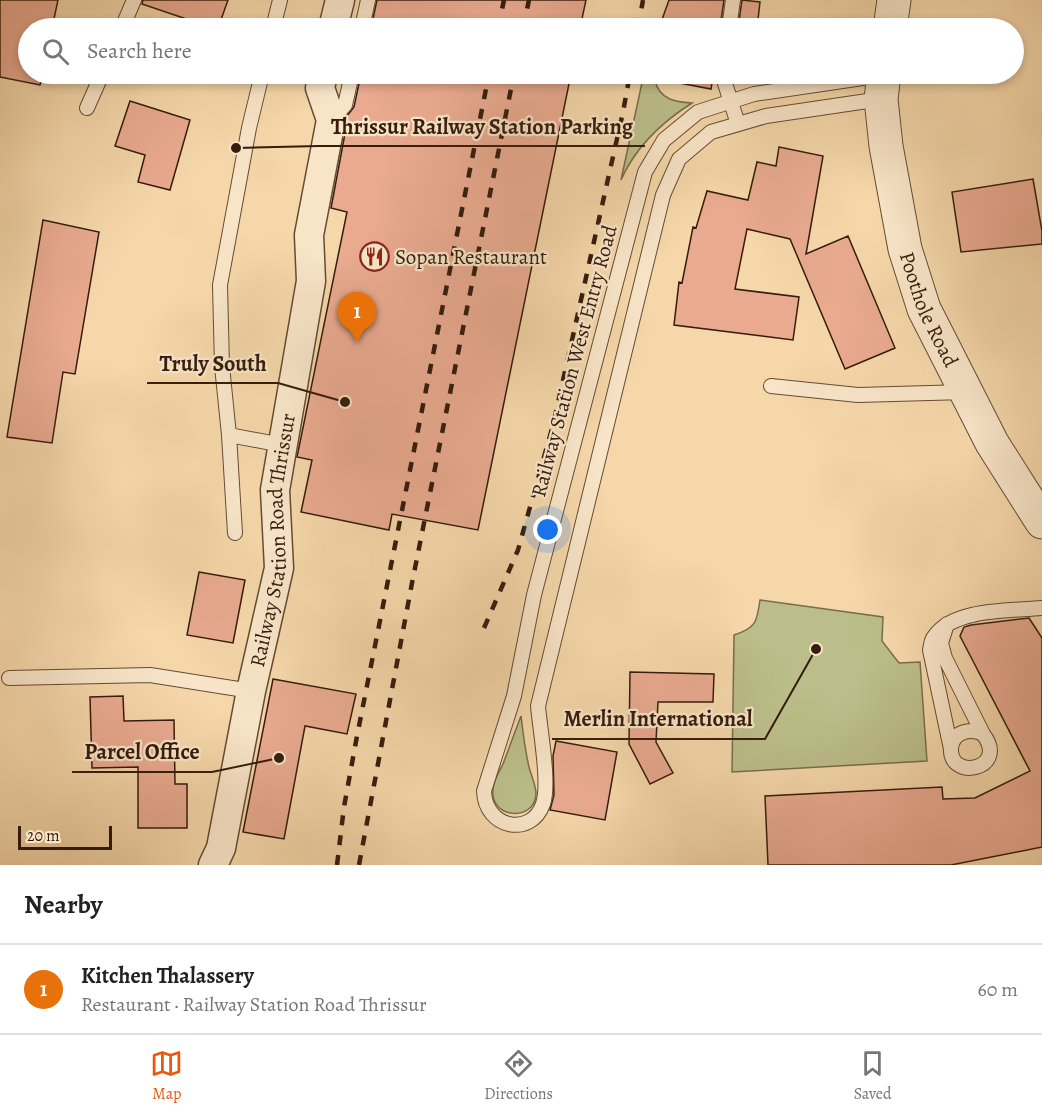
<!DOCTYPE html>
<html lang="en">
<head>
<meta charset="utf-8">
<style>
  body { margin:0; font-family:Alegreya,serif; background:#f6f6f6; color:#222 }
  .scale { position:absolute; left:18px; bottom:15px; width:94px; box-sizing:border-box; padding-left:6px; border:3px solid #351c0d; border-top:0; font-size:16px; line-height:21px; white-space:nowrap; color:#351c0d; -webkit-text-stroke:4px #f8e5c8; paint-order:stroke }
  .you { position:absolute; left:548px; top:530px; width:21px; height:21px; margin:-15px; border:4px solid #fff; border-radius:50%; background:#1a73e8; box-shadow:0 0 0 9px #1a73e833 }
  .badge { display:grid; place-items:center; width:39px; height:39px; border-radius:50%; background:#ea580c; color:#fff; font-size:20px; font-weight:700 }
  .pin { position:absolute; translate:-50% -50px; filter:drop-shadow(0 2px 3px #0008) }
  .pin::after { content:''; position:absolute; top:32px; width:21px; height:18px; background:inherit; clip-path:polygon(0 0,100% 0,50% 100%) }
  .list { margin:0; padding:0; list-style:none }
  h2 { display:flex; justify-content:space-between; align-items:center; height:78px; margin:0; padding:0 24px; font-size:26px }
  h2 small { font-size:20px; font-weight:400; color:#767676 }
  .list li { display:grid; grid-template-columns:39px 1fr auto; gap:18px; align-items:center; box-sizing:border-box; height:90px; padding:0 24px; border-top:2px solid #e0e0e0 }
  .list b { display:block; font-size:22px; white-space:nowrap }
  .list p { margin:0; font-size:20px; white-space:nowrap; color:#767676 }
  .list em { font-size:20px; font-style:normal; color:#767676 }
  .icon { flex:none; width:33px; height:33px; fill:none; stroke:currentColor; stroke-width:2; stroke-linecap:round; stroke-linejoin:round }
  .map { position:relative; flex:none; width:1042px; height:865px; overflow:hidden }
  .search { position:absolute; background:#fff; box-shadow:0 3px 9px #0003; left:18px; right:18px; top:18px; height:66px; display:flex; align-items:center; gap:15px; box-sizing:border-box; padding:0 21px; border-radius:33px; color:#767676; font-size:22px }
  .sheet { height:168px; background:#fff }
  nav { display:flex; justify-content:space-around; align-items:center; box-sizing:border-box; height:84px; border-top:2px solid #e0e0e0; background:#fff; font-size:16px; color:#767676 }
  nav a { display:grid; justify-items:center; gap:3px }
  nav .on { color:#ea580c }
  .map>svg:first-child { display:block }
  .green { fill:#bbbe8a; stroke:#786d4c; stroke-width:1.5 }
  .building { fill:#e9aa90; stroke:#351c0d; stroke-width:1.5 }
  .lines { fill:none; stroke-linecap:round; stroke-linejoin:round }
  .service-casing { stroke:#654b34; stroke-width:16 }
  .minor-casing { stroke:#654b34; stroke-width:31 }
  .tertiary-casing { stroke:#654b34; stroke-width:35 }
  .service { stroke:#f8e5c8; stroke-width:14 }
  .minor { stroke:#f8e5c8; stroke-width:28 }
  .tertiary { stroke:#f8e5c8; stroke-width:33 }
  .rail { stroke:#351c0d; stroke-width:4.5; stroke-dasharray:10 10; stroke-linecap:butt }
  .labels { text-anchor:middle; stroke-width:4.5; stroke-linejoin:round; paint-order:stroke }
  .poi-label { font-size:21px; fill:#351c0d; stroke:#f8e5c8; text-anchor:start }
  .street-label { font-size:21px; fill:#351c0d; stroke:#f8e5c8 }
  .leader { fill:none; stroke:#351c0d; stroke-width:2 }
  .callout-dot { fill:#351c0d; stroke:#f8e5c8; stroke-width:2 }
  .callout-label { font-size:22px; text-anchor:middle; font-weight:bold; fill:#351c0d; stroke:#f8e5c8; stroke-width:4.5; stroke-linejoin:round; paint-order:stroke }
</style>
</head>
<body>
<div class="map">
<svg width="1042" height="865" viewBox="0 0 1042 865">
  <rect width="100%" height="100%" fill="#f5d7aa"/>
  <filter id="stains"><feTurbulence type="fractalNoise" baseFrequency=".00333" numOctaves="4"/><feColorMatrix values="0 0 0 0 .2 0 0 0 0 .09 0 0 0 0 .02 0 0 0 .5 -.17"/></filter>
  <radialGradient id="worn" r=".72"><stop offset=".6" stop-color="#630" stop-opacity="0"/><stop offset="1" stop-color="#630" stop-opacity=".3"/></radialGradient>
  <path class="green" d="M 643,78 L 655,81 C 660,100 676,102 692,103 C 662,122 636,146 621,180 Z
    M 760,600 L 883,617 L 882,641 L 899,663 L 920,662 L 927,761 L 732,772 L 734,635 C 756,628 757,622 760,600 Z
    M 521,716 C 523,733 525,750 529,767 C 531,775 536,785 536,794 C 535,822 490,819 493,790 C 493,781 499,772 503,764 C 509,748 515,732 521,716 Z"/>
  <path class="building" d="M 0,0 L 58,0 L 52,28 L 28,28 L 28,74 L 43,74 L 40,85 L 0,77 Z
    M 143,0 L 228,0 L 218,28 L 213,28 L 142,4 Z
    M 377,0 L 586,0 L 580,28 L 371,28 Z
    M 669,0 L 724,0 L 720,28 L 659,28 Z
    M 742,0 L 760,2 L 757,28 L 738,28 Z
    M 361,74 L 571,74 L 478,530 L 392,514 L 389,530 L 301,512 L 312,460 L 297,457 L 347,212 L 331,208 L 347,123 L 347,116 L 354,107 Z
    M 644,74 L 713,74 L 713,76 L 711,89 L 643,76 Z
    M 130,101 L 190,120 L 170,190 L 138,182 L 145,155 L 115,146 Z
    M 779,147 L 823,156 L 806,254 L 848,236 L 895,348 L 845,369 L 790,239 L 747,229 L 735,289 L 799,297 L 793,340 L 674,325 L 679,282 L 682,283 L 693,227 L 696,228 L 707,191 L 748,200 L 757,162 L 776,166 Z
    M 1033,179 L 1042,231 L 1042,244 L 961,252 L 952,192 Z
    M 43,220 L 99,232 L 75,374 L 63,372 L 52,443 L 7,437 Z
    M 199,572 L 245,580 L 233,643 L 187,635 Z
    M 1029,618 L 1042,638 L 1042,847 L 951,865 L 768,865 L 765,796 L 942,787 L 943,799 L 975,798 L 1030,771 L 960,636 L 964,627 L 971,625 Z
    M 630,672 L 714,674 L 713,702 L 658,702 L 656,742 L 673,773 L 650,784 L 629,744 Z
    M 273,679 L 356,694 L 347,734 L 305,726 L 284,839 L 243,832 Z
    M 123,696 L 124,721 L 174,720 L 175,784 L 187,784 L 187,828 L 138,828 L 138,767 L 92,768 L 90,697 Z
    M 556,741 L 617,752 L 605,820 L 550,810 L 554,795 L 553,756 Z"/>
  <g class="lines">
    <defs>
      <path id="service" d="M 122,28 L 134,0
        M 273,28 L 280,0
        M 362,28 L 368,0
        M 729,28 L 733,0
        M 722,74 L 738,124
        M 881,99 L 766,116 L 711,132 L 679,159 L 663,195 L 538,706 C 540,730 550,784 543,804 C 531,838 485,828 484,791 L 514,696 L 534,595 L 645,172 L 664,140 L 698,112 L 754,94 L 883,75
        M 87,108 L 102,74
        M 331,120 L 345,105 L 352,74
        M 771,386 L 858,395 L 966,392
        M 229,435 L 282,445
        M 235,533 L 229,435 L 222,366 L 220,285 L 249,128 L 262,74
        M 947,624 L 941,643 L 945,658 L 983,734 C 1010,769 949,782 951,748 C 953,731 971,728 983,734
        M 9,678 L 150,675 L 251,691
        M 951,749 L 930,650 C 931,646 931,640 934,637 C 953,608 1011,611 1042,608"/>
      <g id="minor">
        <path d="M 333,28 L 340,0"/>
        <path id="s1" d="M 213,865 L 221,848 L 251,691 L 279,568 L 275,490 L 311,281 L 309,235 L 331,120 L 320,88 L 323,74"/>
      </g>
      <g id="tertiary">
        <path d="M 890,28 L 894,0"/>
        <path id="s2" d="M 884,74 L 881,99 L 886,146 L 905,249 L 924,309 L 992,443 L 1042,522"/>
      </g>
    </defs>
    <use href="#service" class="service-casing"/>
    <use href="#minor" class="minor-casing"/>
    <use href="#tertiary" class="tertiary-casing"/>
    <use href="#service" class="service"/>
    <use href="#minor" class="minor"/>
    <use href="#tertiary" class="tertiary"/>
    <path class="rail" d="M 498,28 L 504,0
      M 523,28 L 529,0
      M 638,28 L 643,0
      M 484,628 L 518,550 L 553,425 L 623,112 L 630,74
      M 337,865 L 344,807 L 357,736 L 489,74
      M 359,865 L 412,583 L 514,74"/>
  </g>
  <defs>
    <symbol id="restaurant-ring" viewBox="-11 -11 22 22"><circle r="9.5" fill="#f8e5c8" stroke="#8f2418" stroke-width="1.5"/><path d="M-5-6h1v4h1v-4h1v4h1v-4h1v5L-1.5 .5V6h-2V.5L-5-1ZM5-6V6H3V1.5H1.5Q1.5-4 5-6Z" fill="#8f2418"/></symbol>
  </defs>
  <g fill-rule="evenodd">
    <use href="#restaurant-ring" x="358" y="240" width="33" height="33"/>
  </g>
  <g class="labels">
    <g class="poi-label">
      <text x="395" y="264">Sopan Restaurant</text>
    </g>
    <g class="street-label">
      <text dy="7" stroke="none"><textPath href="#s2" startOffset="242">Poothole Road</textPath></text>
      <text transform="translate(574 361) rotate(-75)" y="7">Railway Station West Entry Road</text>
      <text dy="7" stroke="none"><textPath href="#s1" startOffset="332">Railway Station Road Thrissur</textPath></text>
    </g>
  </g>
  <path class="leader" d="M236 148L319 146H645M345 402L278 383H147M816 649L765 739H552M279 758L212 772H72"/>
  <g class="callout-dot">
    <circle cx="236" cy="148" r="6"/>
    <circle cx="345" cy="402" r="6"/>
    <circle cx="816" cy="649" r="6"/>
    <circle cx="279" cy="758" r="6"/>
  </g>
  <g class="callout-label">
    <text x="482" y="134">Thrissur Railway Station Parking</text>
    <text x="213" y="371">Truly South</text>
    <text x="658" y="726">Merlin International</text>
    <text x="142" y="759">Parcel Office</text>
  </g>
  <rect width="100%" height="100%" filter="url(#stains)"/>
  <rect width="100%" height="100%" fill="url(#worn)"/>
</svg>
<div class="scale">20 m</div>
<div class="you"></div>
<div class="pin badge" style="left:357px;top:342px;background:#e8710a">1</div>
<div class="search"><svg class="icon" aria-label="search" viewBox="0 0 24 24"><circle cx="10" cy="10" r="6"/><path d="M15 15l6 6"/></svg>Search here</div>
</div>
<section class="sheet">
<h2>Nearby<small></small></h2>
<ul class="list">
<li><span class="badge" style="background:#e8710a">1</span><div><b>Kitchen Thalassery</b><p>Restaurant · Railway Station Road Thrissur</p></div><em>60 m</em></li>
</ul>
</section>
<nav>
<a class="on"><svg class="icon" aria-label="map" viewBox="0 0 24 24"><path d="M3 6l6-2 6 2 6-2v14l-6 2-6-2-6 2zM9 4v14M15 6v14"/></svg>Map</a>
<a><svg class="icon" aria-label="directions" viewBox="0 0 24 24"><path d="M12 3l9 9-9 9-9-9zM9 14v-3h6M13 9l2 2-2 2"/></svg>Directions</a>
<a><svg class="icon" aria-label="saved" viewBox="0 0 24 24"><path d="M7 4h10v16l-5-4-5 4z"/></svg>Saved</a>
</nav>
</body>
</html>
